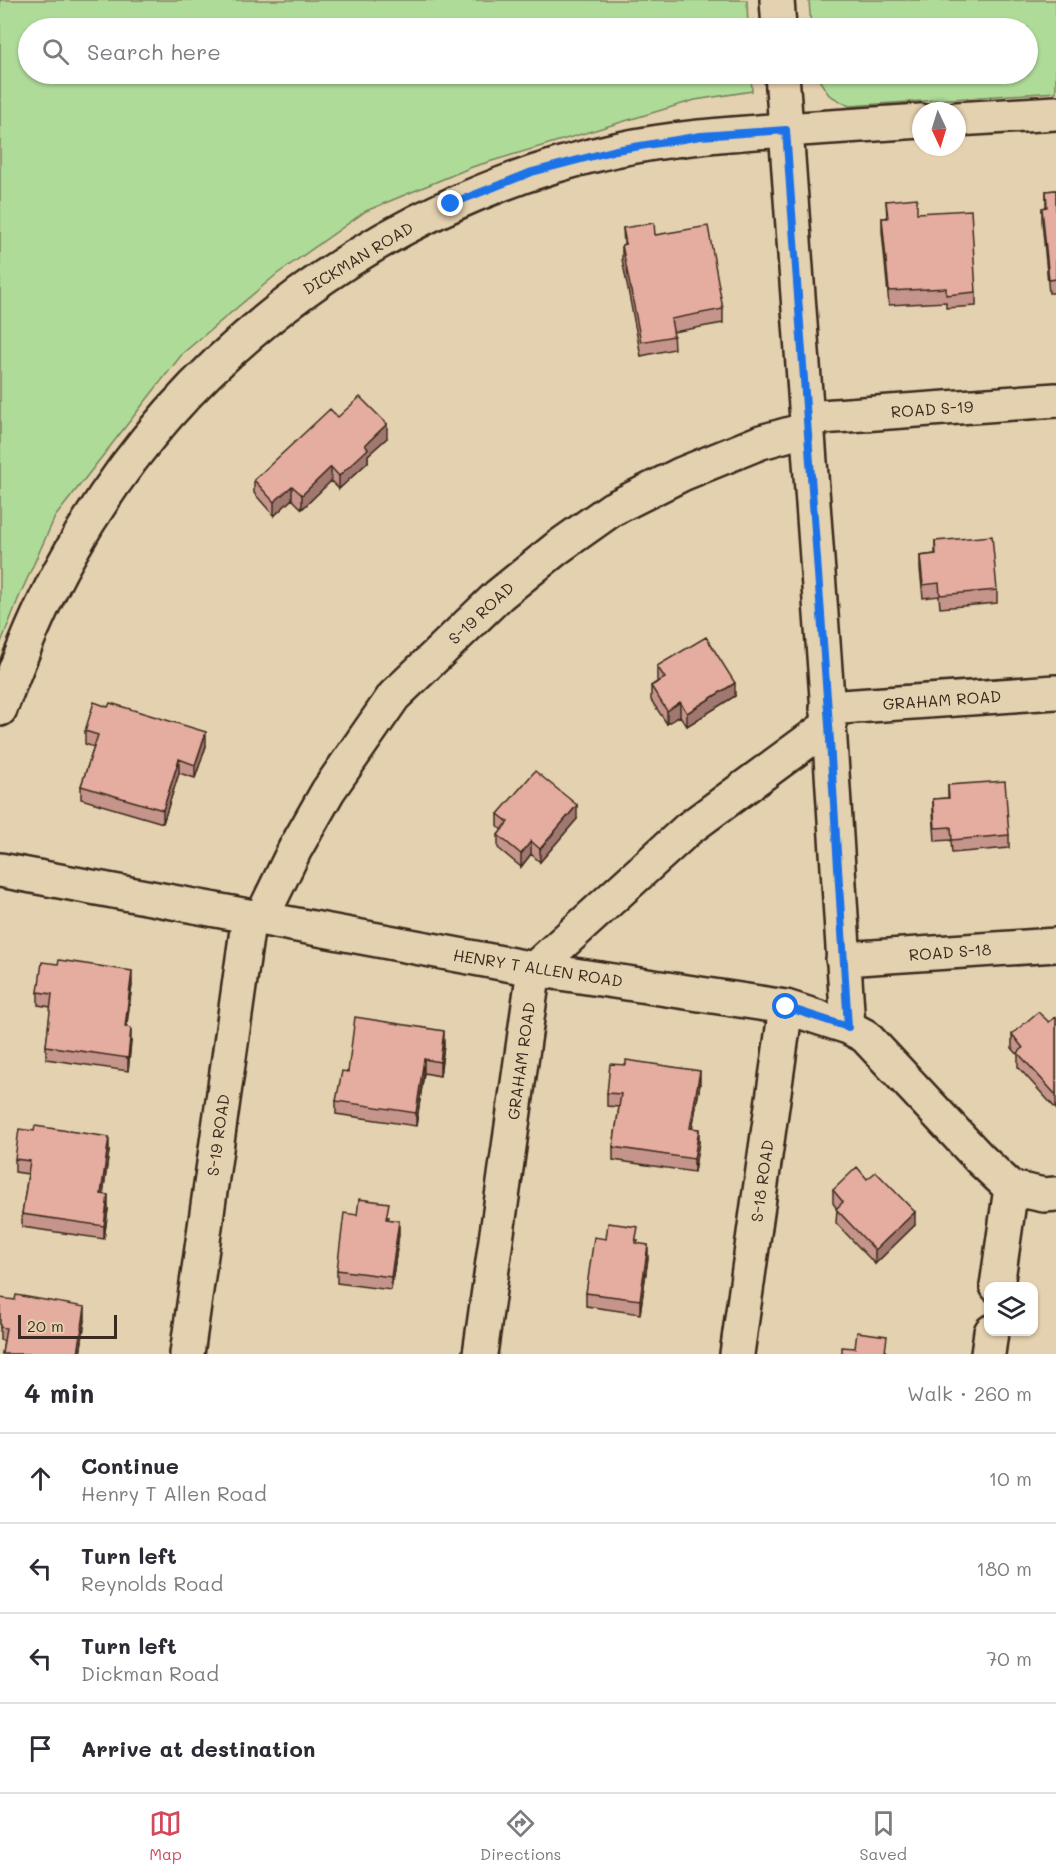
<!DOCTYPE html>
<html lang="en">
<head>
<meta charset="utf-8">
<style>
  body { margin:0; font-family:Mali,sans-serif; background:#f2f2f3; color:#2b2b33 }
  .controls { position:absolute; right:18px; bottom:18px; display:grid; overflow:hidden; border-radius:12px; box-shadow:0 2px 4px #0004 }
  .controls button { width:54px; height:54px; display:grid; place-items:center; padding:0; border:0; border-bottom:2px solid #e1e1e2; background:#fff; color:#2b2b33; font:30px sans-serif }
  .compass { position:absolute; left:912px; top:102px; width:54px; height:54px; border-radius:50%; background:#fff; box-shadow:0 2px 4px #0004; rotate:176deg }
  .scale { position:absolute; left:18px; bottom:15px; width:99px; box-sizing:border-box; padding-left:6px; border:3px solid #3b2a1e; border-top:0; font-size:16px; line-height:21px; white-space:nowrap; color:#3b2a1e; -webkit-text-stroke:4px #e4d1af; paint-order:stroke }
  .stop { position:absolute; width:18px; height:18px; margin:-14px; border:4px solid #1a73e8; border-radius:50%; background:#fff }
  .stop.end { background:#1a73e8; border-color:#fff; box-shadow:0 2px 6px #0008 }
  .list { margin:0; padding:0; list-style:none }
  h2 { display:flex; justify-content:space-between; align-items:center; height:78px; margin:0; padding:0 24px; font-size:26px }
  h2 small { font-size:20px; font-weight:400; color:#7c7c81 }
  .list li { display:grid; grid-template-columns:39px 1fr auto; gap:18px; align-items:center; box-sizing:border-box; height:90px; padding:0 24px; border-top:2px solid #e1e1e2 }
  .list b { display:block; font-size:22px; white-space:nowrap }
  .list p { margin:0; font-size:20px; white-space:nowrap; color:#7c7c81 }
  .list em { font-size:20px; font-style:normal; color:#7c7c81 }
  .icon { flex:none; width:33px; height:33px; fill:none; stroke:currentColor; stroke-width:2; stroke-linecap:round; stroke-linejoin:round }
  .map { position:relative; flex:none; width:1056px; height:1354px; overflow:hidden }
  .search { position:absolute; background:#fff; box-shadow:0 2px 4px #0004; left:18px; right:18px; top:18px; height:66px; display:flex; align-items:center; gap:15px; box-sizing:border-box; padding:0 21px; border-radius:33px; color:#7c7c81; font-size:22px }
  .sheet { height:438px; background:#fff }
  nav { display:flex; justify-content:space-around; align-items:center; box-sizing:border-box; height:84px; border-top:2px solid #e1e1e2; background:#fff; font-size:16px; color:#7c7c81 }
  nav a { display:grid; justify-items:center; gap:3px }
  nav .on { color:#d1495b }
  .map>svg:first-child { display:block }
  .green { fill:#afdb98; stroke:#75825b; stroke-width:1.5 }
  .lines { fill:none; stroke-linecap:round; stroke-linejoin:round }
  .minor-casing { stroke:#3b2a1e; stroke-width:38 }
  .minor { stroke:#e4d1af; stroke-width:33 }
  .wall { fill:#c5948a; stroke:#3b2a1e; stroke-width:1.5 }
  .shaded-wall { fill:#a07870; stroke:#3b2a1e; stroke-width:1.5 }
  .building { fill:#e5aca0; stroke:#3b2a1e; stroke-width:1.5 }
  .route { stroke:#1a73e8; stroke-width:8 }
  .labels { text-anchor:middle; stroke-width:4.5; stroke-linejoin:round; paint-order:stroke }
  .street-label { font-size:16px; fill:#3b2a1e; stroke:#e4d1af }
</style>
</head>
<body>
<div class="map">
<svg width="1056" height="1354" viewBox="0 0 1056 1354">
  <rect width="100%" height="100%" fill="#e4d1af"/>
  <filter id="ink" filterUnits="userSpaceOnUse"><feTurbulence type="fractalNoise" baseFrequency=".0167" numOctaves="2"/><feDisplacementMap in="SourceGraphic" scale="12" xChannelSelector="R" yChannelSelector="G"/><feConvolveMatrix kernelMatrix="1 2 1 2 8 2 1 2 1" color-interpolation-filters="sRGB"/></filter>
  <g filter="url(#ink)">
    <path class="green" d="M 0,0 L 747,0 L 748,28 L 28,28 L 28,74 L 751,74 L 752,91 L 695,100 L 472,167 L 366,211 L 277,274 L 183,353 L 55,517 L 19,597 L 0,645 Z
      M 809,0 L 1056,0 L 1056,92 L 849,106 L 829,95 L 815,74 L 1028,74 L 1028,28 L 811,28 Z"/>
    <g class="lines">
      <defs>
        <path id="minor" d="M 777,0 L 779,28
          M 782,74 L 829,725 L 848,1027
          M 957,119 L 1056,113
          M 807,418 L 1056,400
          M 827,708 L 1056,692
          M 0,709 C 21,655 41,603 70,553 C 184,349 387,201 615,150 C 671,138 728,134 785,130 C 830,127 876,124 921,121
          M 0,870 L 534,969 L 786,1007 L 848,1027 L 865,1036 L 980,1159 L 1011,1188
          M 261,919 L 295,849 L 328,791 L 394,696 L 499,595 L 557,548 L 612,509 L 682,474 L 761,442 L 808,429
          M 843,959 L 1056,945
          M 1011,1188 L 1044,1195 L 1056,1194
          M 997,1286 L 1011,1188
          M 187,1354 L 249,916
          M 480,1354 L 534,969 L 688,829 L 829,725
          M 737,1354 L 786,1007
          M 988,1354 L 991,1332"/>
      </defs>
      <use href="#minor" class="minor-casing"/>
      <use href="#minor" class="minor"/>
    </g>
    <path class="wall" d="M 1056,190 L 1056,293 L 1049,293 L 1042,221 L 1042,208 L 1046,207 L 1046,191 Z
      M 886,201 L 917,213 L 976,292 L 976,306 L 946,308 L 946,302 L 889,305 L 882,231 L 882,218 L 887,218 Z
      M 623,228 L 655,235 L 723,309 L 723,323 L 673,332 L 674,349 L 641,356 L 622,259 L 622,245 L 624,245 Z
      M 338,417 L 387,438 L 368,455 L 368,462 L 339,489 L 331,481 L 302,509 L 292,499 L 274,516 L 254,493 L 254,480 Z
      M 935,541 L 997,590 L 997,603 L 940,608 L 939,596 L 923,598 L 920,569 L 920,556 L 935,554 Z
      M 657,666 L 735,696 L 687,726 L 680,716 L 667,724 L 651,700 L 651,686 L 658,681 L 657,680 Z
      M 85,731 L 206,746 L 195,778 L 179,773 L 163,823 L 81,799 L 81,786 L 94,747 L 85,744 Z
      M 948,785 L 1009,835 L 1009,848 L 952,853 L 951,840 L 935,841 L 933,812 L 933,799 L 948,798 Z
      M 498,814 L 577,819 L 540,862 L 531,854 L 521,867 L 498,848 L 498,835 L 502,830 L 498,827 Z
      M 132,985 L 126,1027 L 131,1041 L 128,1071 L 46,1059 L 46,1046 L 51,1007 L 38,1005 L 38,992 Z
      M 1056,1017 L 1056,1109 L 1018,1067 L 1018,1055 L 1012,1048 L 1012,1034 L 1049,1022 Z
      M 444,1045 L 440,1076 L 424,1073 L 416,1126 L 336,1114 L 336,1101 L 348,1072 Z
      M 700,1084 L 692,1128 L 699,1142 L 694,1172 L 613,1160 L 613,1147 L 619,1107 L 607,1106 L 607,1093 Z
      M 109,1151 L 103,1195 L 108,1209 L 104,1239 L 22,1227 L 22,1214 L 28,1174 L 15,1172 L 15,1159 Z
      M 867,1179 L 915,1225 L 875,1264 L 836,1223 L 837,1209 L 833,1203 L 833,1190 Z
      M 357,1215 L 389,1217 L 388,1219 L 399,1234 L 391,1290 L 337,1283 L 337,1270 Z
      M 606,1239 L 638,1240 L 637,1243 L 648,1258 L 640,1314 L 586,1306 L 586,1293 Z
      M 0,1298 L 85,1320 L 80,1354 L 2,1354 L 4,1341 L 0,1340 Z"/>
    <path class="shaded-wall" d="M 387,424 L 387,438 L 368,455 L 368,462 L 339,489 L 339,476 L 365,445 Z
      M 331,467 L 331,481 L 302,509 L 302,495 Z
      M 292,486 L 292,499 L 274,516 L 274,502 Z
      M 735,683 L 735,696 L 687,726 L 687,713 Z
      M 680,702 L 680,716 L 667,724 L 667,711 Z
      M 206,732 L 206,746 L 195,778 L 195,765 Z
      M 179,759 L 179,773 L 163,823 L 163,810 Z
      M 577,805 L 577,819 L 540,862 L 540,849 Z
      M 531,841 L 531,854 L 521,867 L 521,854 Z
      M 132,971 L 132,985 L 125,1040 L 125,1027 Z
      M 131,1028 L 131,1041 L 128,1071 L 128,1058 Z
      M 444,1031 L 444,1045 L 440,1076 L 440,1062 Z
      M 424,1059 L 424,1073 L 416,1126 L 416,1113 Z
      M 700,1071 L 700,1084 L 690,1141 L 690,1128 Z
      M 699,1129 L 699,1142 L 694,1172 L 694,1159 Z
      M 109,1137 L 109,1151 L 101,1208 L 101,1194 Z
      M 108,1195 L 108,1209 L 104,1239 L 104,1226 Z
      M 915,1212 L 915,1225 L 875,1264 L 875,1250 Z
      M 399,1221 L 399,1234 L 391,1290 L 391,1277 Z
      M 648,1245 L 648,1258 L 640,1314 L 640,1300 Z
      M 85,1307 L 85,1320 L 80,1354 L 78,1354 Z"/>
    <path class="building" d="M 1056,190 L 1056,279 L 1049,280 L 1042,208 L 1047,207 L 1046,191 Z
      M 917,198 L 917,213 L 971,210 L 976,292 L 946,295 L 946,288 L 889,291 L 882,218 L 888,218 L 886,201 Z
      M 654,223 L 655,235 L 708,226 L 723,309 L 671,319 L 674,336 L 641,342 L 622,245 L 626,244 L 623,228 Z
      M 360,397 L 387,424 L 365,445 L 368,449 L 339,476 L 331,467 L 302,495 L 292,486 L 274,502 L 254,480 L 330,409 L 338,417 Z
      M 992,536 L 997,590 L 940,595 L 939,583 L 923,585 L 920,556 L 936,554 L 935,541 Z
      M 706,637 L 735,683 L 687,713 L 680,702 L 667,711 L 651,686 L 665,678 L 657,666 Z
      M 94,702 L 108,707 L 110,703 L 206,732 L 195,765 L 179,759 L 163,810 L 81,786 L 98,735 L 85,731 Z
      M 535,771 L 577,805 L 540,849 L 531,841 L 521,854 L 498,835 L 508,822 L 498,814 Z
      M 1005,781 L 1009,835 L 952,840 L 951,827 L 935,828 L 933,799 L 949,798 L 948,785 Z
      M 59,960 L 132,971 L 125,1027 L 131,1028 L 128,1058 L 46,1046 L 52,994 L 38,992 L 42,962 L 58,964 Z
      M 1038,1012 L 1049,1022 L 1056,1017 L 1056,1095 L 1018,1053 L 1023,1048 L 1012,1034 Z
      M 355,1017 L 444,1031 L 440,1062 L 424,1059 L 416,1113 L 336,1101 L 342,1071 L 348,1072 Z
      M 626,1060 L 700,1071 L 690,1128 L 699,1129 L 694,1159 L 613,1147 L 621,1094 L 607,1093 L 610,1064 L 626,1065 Z
      M 35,1126 L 109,1137 L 101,1194 L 108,1195 L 104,1226 L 22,1214 L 30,1161 L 15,1159 L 19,1129 L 34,1131 Z
      M 857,1167 L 867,1179 L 876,1172 L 915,1212 L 875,1250 L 836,1209 L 843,1202 L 833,1190 Z
      M 359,1199 L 389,1203 L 386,1219 L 399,1221 L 391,1277 L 337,1270 L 344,1213 L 357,1215 Z
      M 608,1223 L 638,1227 L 635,1243 L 648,1245 L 640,1300 L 586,1293 L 594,1237 L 606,1239 Z
      M 16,1295 L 85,1307 L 78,1354 L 2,1354 L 6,1328 L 0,1327 L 0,1298 L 15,1300 Z
      M 857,1332 L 887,1336 L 885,1352 L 897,1354 L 842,1354 L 842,1347 L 855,1348 Z"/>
  </g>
  <g class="lines" filter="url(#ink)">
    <path class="route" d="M 451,204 L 532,172 L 616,150 L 701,136 L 786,130 L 829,725 L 848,1027 L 786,1007"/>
  </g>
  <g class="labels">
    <g class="street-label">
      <text transform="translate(358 258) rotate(-31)" y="6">DICKMAN ROAD</text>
      <text transform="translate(932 409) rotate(-4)" y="6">ROAD S-19</text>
      <text transform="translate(481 613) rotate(-43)" y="6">S-19 ROAD</text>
      <text transform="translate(942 700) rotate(-4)" y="6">GRAHAM ROAD</text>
      <text transform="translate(950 952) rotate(-4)" y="6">ROAD S-18</text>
      <text transform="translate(538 968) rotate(9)" y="6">HENRY T ALLEN ROAD</text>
      <text transform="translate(521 1061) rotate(-82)" y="6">GRAHAM ROAD</text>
      <text transform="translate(218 1135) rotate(-82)" y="6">S-19 ROAD</text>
      <text transform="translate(762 1181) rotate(-82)" y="6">S-18 ROAD</text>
    </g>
  </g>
</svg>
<div class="controls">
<button><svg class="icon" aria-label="layers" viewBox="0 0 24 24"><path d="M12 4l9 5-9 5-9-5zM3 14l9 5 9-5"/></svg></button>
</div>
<svg class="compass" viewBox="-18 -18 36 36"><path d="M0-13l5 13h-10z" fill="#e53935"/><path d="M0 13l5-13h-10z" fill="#7c7c81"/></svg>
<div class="scale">20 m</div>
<div class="stop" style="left:786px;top:1007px"></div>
<div class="stop end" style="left:451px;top:204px"></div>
<div class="search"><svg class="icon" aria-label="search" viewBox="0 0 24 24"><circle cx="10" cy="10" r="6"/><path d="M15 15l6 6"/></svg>Search here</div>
</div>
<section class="sheet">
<h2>4 min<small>Walk · 260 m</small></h2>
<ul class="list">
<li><svg class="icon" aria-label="ahead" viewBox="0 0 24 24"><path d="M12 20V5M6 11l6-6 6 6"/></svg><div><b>Continue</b><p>Henry T Allen Road</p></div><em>10 m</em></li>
<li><svg class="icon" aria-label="left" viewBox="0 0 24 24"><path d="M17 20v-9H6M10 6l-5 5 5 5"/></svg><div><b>Turn left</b><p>Reynolds Road</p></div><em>180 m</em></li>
<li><svg class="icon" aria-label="left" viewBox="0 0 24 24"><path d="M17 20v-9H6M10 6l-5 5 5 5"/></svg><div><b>Turn left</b><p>Dickman Road</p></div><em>70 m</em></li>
<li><svg class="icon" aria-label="arrive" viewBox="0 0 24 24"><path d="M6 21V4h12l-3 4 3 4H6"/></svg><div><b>Arrive at destination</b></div></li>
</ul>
</section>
<nav>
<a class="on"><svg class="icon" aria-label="map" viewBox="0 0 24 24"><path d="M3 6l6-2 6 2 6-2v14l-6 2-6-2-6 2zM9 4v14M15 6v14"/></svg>Map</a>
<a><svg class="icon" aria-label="directions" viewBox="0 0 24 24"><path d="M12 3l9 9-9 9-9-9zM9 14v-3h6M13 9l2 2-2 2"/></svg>Directions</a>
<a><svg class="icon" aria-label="saved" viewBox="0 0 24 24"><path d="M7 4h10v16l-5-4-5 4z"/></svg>Saved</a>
</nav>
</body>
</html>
